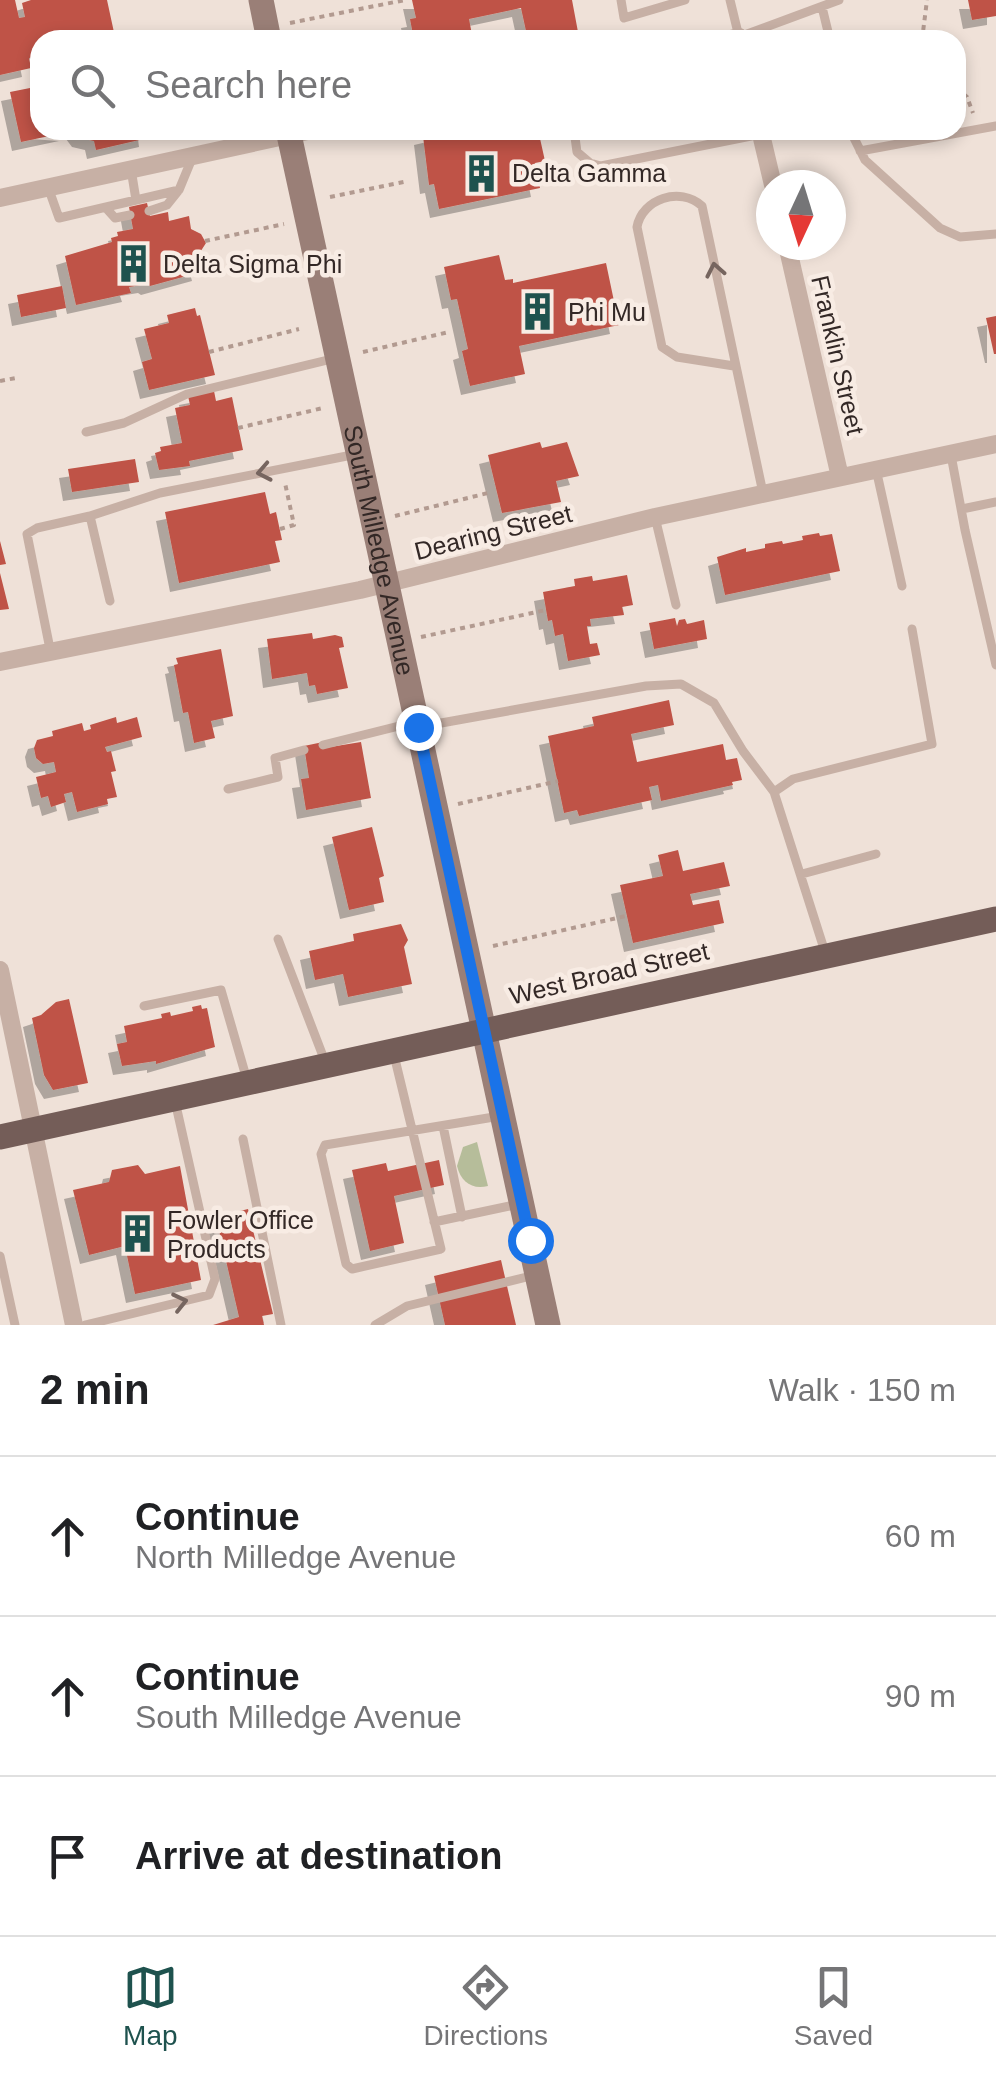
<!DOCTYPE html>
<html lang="en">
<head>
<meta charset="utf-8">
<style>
  body { margin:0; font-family:Arial,sans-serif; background:#f6f6f6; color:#202124 }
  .compass { position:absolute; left:756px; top:170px; width:90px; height:90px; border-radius:50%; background:#fff; box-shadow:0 5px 15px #0003; rotate:184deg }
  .stop { position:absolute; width:30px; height:30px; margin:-22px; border:8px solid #1a73e8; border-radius:50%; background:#fff }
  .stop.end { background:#1a73e8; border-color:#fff; box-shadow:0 2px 10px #0008 }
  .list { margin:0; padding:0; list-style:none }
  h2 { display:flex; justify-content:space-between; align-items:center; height:130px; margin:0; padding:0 40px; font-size:42px }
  h2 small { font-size:32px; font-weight:400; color:#757577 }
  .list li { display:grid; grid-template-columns:65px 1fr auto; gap:30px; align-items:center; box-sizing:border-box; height:160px; padding:0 40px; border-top:2px solid #e0e0e0 }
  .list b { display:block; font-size:38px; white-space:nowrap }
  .list p { margin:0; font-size:32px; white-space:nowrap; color:#757577 }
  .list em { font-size:32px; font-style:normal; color:#757577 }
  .icon { flex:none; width:55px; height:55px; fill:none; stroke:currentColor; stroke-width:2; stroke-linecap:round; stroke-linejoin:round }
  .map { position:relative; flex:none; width:996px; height:1325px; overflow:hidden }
  .search { position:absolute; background:#fff; box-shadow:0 5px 15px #0003; left:30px; right:30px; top:30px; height:110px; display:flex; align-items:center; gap:25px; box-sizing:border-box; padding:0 35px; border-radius:30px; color:#757577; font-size:38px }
  .sheet { height:610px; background:#fff }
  nav { display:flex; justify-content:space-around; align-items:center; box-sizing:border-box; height:140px; border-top:2px solid #e0e0e0; background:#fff; font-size:28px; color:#757577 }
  nav a { display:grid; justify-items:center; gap:5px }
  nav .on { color:#1e524e }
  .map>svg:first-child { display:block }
  .green { fill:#b6bd9a }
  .building { fill:#bf5346; filter:url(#shadow) }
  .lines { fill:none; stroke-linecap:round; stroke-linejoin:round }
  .path { stroke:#b29a90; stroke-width:4; stroke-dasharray:5 5; stroke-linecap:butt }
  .lane { stroke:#c7b0a5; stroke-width:9 }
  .street { stroke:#c7b0a5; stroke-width:18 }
  .secondary { stroke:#9a7f77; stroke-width:25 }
  .primary { stroke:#745d58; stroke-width:25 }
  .oneway { stroke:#76655f }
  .route { stroke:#1a73e8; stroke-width:12 }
  .labels { text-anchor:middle; stroke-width:9; stroke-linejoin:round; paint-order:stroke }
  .poi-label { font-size:25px; fill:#332826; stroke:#f8ece4; text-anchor:start }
  .street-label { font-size:25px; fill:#332826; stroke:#f8ece4 }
</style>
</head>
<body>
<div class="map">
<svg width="996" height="1325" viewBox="0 0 996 1325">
  <defs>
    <filter id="shadow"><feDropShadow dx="-9" dy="9" stdDeviation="0" flood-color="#0004"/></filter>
  </defs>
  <rect width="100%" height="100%" fill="#efe1d8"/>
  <path class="green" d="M 477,1142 L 488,1186 C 472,1190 461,1182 457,1166 L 463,1147 Z"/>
  <path class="building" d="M 0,0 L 15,0 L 19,18 L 25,17 L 22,3 L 31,0 L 107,0 L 115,37 L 99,40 L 40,40 L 40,50 L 33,51 L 34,57 L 29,58 L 31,68 L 0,75 Z
    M 412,0 L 572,0 L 578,32 L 528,40 L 521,8 L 469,19 L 473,40 L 414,40 L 410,19 L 416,18 Z
    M 968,0 L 996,0 L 996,16 L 972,20 Z
    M 40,86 L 40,130 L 68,132 L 21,142 L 10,92 Z
    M 75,130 L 147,130 L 148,138 L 96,150 L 94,141 L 81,138 Z
    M 449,130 L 529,130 L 530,136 L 539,134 L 545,161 L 535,163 L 540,188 L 439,209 L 434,184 L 429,185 L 423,136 Z
    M 147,203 L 150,216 L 168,212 L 169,221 L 189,216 L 191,229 L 201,234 L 206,243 L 197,257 L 201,272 L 150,286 L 147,284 L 129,287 L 131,293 L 76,305 L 65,256 L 112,242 L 111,238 L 118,236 L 117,232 L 133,229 L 129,207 Z
    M 499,255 L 505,280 L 513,279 L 513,283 L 606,263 L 619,325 L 519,346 L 525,374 L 470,386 L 462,351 L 468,349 L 457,299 L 451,300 L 444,267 Z
    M 62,286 L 66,308 L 21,317 L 17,295 Z
    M 195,308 L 197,316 L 200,315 L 215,375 L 149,390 L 142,362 L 152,359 L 144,329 L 169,323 L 167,315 Z
    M 996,316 L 996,354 L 994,354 L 986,318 Z
    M 214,391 L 216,401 L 232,397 L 243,450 L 189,461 L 190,466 L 159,470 L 155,453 L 161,451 L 160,447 L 182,443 L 175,408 L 190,405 L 188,396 Z
    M 540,442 L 542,448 L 567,442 L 579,476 L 556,481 L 561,502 L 502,513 L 488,455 Z
    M 135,459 L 139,482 L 72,492 L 68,469 Z
    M 265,492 L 270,514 L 276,512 L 282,540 L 275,541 L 280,562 L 179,583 L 165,512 Z
    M 819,533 L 820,536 L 832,534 L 840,571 L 725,595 L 717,557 L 746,548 L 746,552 L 765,548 L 765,544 L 782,541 L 783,544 L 803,540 L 802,536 Z
    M 0,541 L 6,564 L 0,565 Z
    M 0,573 L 9,609 L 0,610 Z
    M 627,575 L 633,605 L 622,607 L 624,615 L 590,619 L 591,626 L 587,626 L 590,644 L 597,643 L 600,655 L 568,661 L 563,634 L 555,636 L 552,620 L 548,621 L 543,592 L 575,586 L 574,579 L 592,576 L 593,581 Z
    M 675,618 L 677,626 L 679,620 L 685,619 L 687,624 L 704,620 L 707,639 L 654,649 L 649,623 Z
    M 312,633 L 313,639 L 335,635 L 342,637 L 344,647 L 339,648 L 348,688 L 317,694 L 315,685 L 309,686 L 307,673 L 272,679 L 267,639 Z
    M 221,649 L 233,716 L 211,721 L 215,738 L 194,743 L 188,712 L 183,713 L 174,665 L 178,664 L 176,658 Z
    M 669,700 L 674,725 L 631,734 L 637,762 L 723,744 L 726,760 L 737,758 L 742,780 L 732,782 L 733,785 L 661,801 L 658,785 L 649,787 L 652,800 L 579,816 L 577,810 L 564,813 L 548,736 L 594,726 L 592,717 Z
    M 116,717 L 117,723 L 137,717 L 142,737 L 105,747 L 107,752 L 111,751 L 116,771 L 111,772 L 117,797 L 107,799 L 108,804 L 77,812 L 72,792 L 64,794 L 66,802 L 51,807 L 48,796 L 41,798 L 36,777 L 56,772 L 54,762 L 43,764 L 36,758 L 34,748 L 37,740 L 53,736 L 52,731 L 82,723 L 84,731 L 91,729 L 90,725 Z
    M 323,742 L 324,748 L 361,742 L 371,798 L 306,810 L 301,779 L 309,778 L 304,746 Z
    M 372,827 L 384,876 L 379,878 L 384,902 L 349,910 L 332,837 Z
    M 678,850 L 683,871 L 724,862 L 730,886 L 690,894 L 693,905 L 719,900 L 724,923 L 633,943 L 620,885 L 663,876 L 658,855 Z
    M 401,924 L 408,940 L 404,947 L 412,984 L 348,997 L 343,974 L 315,980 L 309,951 L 354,941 L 353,934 Z
    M 69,999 L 88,1083 L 53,1090 L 44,1075 L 32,1018 L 41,1015 L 56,1002 Z
    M 201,1005 L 202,1009 L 207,1008 L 215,1047 L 156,1064 L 156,1061 L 122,1066 L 117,1044 L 127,1042 L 124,1026 L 162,1018 L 161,1014 L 170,1012 L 171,1016 L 193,1011 L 192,1007 Z
    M 439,1160 L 444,1185 L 394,1196 L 404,1243 L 370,1251 L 352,1170 L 386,1163 L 388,1171 Z
    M 138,1165 L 145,1174 L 180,1166 L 201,1280 L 135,1294 L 125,1246 L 89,1255 L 73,1190 L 109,1182 L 112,1170 Z
    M 248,1209 L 273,1314 L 262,1316 L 264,1325 L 213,1325 L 239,1317 L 216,1217 Z
    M 501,1260 L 516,1325 L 445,1325 L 434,1276 Z"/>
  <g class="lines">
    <path class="path" d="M 290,23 L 405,0
      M 922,40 L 927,0
      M 956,87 L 967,97 L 973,113
      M 330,197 L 408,181
      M 205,241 L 284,224
      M 209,352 L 299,329
      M 363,352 L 449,332
      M 0,381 L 16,378
      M 238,428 L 323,408
      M 395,516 L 492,492
      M 280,529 L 294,525 L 285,483
      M 421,637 L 546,610
      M 458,804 L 558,781
      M 493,946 L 626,916"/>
    <path class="lane" d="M 621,0 L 624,18 L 685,0
      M 730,0 L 739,37 L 839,0
      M 822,7 L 830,40
      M 574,130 L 577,152 L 590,163 L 601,166 L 761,134
      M 850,130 L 865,160 L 940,228 L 960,237 L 996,234
      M 860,151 L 996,126
      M 131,169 L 136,200
      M 48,187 L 59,218 L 179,190 L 193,156
      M 106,208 L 115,218 L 130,215
      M 149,211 L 167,205 L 179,190
      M 734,366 L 677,357 L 662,347 L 637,227 C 642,199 680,186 702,206 L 763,493
      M 86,432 L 124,423 L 187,394 L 336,358
      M 951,455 L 965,530 L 996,665
      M 876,469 L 902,586
      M 962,509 L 996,502
      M 90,516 L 110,601
      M 655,517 L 676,605
      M 50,649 L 27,534 L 37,528 L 90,516 L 160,493 L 357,454
      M 419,727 L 646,686 L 681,684 L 714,703 L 743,751 L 774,792 L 825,952
      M 323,745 L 415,722
      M 228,789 L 278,777 L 275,758 L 304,750
      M 774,792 L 793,779 L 932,744 L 912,629
      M 802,874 L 876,854
      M 278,939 L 326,1064
      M 144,1006 L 221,990 L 247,1080
      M 394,1055 L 441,1249 L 352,1269 L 346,1264 L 321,1154 L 325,1145 L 500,1116
      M 443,1126 L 462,1217
      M 243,1139 L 281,1325
      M 434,1222 L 519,1204
      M 0,1256 L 15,1325
      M 85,1325 L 209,1295 L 215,1279 L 175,1101
      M 375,1325 L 407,1306 L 535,1275"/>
    <path class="street" d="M 727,40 L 739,37 L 740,40
      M 760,130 L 773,185
      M 0,198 L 312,130
      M 787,245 L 840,477
      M 0,662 L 360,590 L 655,517 L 996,444
      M 0,970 L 74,1325"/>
    <g class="secondary">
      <path d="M 261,0 L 269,40"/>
      <path id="s1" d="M 288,130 L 548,1325"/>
    </g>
    <path class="primary" d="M 0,1137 L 996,919"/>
  </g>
  <defs><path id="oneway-chevron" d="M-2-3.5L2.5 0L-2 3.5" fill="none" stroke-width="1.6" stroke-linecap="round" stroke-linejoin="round" transform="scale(2.5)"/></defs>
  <g class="oneway">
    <use href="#oneway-chevron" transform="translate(715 270) rotate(-101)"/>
    <use href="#oneway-chevron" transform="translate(264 472) rotate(169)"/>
    <use href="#oneway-chevron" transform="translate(180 1302) rotate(-13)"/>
  </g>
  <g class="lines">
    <path class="route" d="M 418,727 L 530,1240"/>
  </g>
  <defs>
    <symbol id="building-bare" viewBox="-9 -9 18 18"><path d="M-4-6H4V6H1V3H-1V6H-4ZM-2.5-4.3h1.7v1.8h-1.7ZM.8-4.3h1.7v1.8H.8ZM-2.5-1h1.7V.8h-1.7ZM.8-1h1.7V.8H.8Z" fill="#1e524e" stroke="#f8ece4" stroke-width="2.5" paint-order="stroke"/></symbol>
  </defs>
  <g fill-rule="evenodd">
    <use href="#building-bare" x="454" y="146" width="55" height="55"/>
    <use href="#building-bare" x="106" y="236" width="55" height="55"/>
    <use href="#building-bare" x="510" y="284" width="55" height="55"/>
    <use href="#building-bare" x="110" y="1206" width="55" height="55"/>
  </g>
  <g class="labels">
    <g class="poi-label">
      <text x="512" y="182">Delta Gamma</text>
      <text x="163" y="273">Delta Sigma Phi</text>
      <text x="568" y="321">Phi Mu</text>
      <text x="167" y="1229">Fowler Office<tspan x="167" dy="29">Products</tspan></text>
    </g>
    <g class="street-label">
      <text transform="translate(838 355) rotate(77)" y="9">Franklin Street</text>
      <text transform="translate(493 532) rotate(-14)" y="9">Dearing Street</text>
      <text dy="9" stroke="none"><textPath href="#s1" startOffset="430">South Milledge Avenue</textPath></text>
      <text transform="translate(609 973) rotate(-13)" y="9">West Broad Street</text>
    </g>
  </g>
</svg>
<svg class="compass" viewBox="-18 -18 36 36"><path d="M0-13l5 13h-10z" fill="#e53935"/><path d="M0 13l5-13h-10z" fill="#757577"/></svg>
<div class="stop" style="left:530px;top:1240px"></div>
<div class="stop end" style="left:418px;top:727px"></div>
<div class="search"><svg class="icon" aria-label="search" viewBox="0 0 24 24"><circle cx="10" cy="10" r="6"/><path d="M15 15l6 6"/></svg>Search here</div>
</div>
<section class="sheet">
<h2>2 min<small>Walk · 150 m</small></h2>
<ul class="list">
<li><svg class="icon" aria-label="ahead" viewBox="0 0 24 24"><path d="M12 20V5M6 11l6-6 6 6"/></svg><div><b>Continue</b><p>North Milledge Avenue</p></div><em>60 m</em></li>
<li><svg class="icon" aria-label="ahead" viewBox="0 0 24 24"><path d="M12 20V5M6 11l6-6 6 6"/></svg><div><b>Continue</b><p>South Milledge Avenue</p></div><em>90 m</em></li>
<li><svg class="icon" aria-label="arrive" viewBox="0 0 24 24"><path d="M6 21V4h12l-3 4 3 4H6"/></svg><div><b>Arrive at destination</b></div></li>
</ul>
</section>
<nav>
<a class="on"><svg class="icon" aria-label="map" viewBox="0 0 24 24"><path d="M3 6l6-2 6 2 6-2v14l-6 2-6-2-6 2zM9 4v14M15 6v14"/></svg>Map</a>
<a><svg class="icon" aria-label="directions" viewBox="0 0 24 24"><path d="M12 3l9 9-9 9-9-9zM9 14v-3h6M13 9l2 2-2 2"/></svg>Directions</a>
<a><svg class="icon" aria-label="saved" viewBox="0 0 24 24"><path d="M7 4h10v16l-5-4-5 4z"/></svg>Saved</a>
</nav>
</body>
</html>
